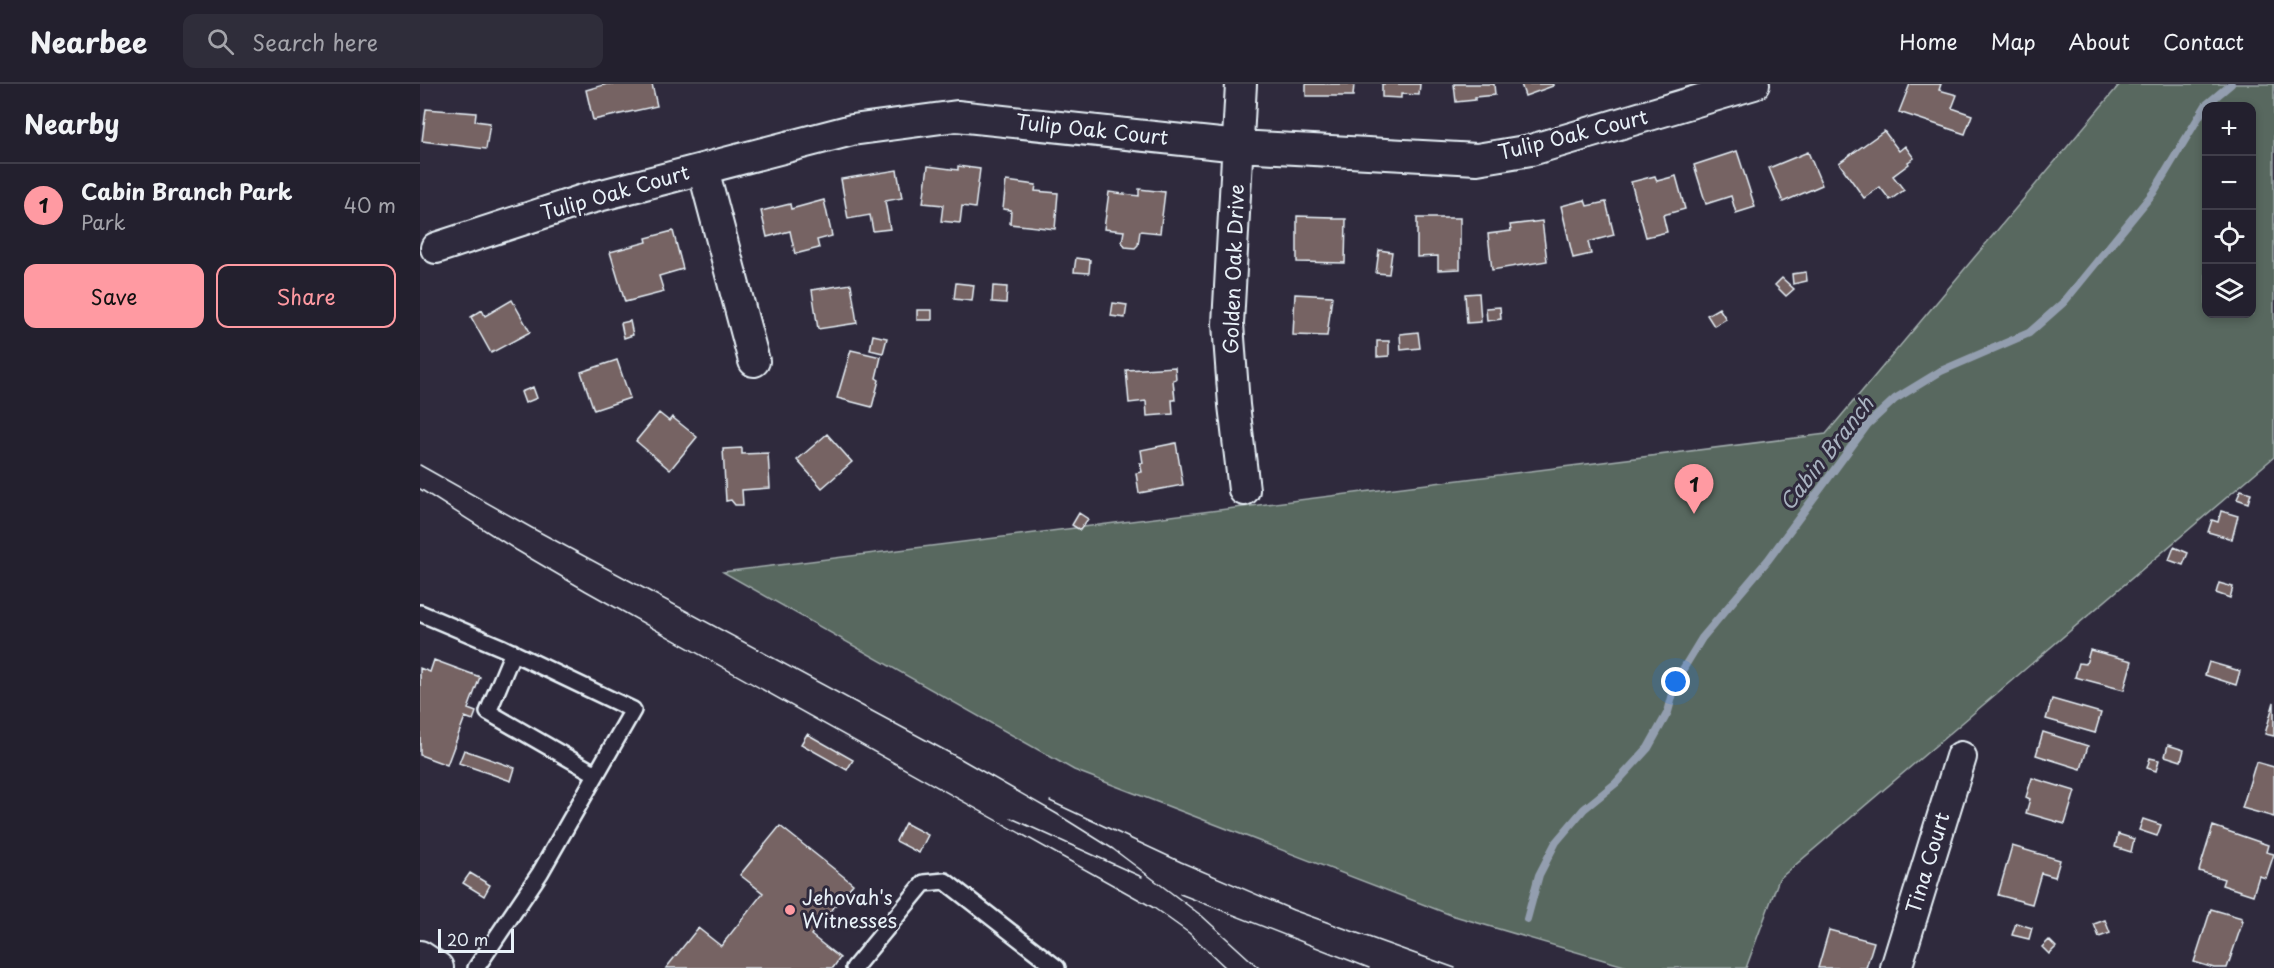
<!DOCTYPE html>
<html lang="en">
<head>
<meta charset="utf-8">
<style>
  body { margin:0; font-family:"Playpen Sans",sans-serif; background:#2f2d3a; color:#f1f3f6 }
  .controls { position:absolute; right:18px; top:18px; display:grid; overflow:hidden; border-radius:12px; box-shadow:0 3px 9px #0003 }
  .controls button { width:54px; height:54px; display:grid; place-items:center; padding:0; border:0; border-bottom:2px solid #403e4a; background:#23202e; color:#f1f3f6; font:30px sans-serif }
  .scale { position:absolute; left:18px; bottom:15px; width:76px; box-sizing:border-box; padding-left:6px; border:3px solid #e8f1f8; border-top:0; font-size:16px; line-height:21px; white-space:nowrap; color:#e8f1f8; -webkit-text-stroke:4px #2f2a3d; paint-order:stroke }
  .you { position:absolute; left:1256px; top:598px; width:21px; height:21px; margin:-15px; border:4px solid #fff; border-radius:50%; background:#1a73e8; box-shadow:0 0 0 9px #1a73e833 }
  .badge { display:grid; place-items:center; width:39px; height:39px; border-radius:50%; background:#ff9aa2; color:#111; font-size:20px; font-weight:700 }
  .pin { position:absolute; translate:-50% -50px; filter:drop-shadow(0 2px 3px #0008) }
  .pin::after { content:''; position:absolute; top:32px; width:21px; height:18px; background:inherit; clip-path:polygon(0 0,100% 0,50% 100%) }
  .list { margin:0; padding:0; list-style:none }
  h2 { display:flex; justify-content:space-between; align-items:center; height:78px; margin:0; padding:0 24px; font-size:26px }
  h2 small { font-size:20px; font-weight:400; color:#a3a3aa }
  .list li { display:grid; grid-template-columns:39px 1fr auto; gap:18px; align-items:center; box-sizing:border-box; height:84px; padding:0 24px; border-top:2px solid #403e4a }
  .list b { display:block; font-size:22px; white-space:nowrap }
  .list p { margin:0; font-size:20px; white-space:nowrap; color:#a3a3aa }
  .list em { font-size:20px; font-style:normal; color:#a3a3aa }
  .actions { display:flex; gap:12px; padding:18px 24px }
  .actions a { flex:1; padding:14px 0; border:2px solid #ff9aa2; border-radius:12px; text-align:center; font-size:21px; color:#ff9aa2 }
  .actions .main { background:#ff9aa2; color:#111 }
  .icon { flex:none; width:33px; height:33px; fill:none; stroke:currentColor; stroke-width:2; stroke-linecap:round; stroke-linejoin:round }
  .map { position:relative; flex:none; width:1854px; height:884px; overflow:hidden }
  header { display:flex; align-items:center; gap:36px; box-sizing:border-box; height:84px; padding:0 30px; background:#23202e; border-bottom:2px solid #403e4a }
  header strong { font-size:28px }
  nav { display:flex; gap:33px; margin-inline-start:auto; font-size:21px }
  .search { width:420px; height:54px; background:#2f2d3a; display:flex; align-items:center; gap:15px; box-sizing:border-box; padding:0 21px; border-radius:12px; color:#a3a3aa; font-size:22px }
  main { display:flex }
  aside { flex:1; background:#23202e }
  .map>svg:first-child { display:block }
  .green { fill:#59685f; stroke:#a0acac; stroke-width:1.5; fill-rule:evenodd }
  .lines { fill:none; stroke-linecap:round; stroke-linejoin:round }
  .stream { stroke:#939eaf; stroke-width:8 }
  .building { fill:#766363; stroke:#e8f1f8; stroke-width:1.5 }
  .lane-casing { stroke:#e8f1f8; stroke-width:20 }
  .street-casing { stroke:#e8f1f8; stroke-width:34 }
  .lane { stroke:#2f2a3d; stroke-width:15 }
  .street { stroke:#2f2a3d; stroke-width:30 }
  .tram { stroke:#e8f1f8; stroke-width:1.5 }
  .poi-dot { fill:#ff9aa2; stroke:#2f2a3d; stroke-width:2 }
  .labels { text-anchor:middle; stroke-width:6; stroke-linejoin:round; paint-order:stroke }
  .street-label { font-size:20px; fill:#e8f1f8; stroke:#2f2a3d }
  .poi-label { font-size:20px; fill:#e8f1f8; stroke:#2f2a3d; text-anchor:start }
  .water-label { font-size:21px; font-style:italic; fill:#a9b3c1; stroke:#2f2a3d }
</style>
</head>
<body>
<header>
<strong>Nearbee</strong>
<div class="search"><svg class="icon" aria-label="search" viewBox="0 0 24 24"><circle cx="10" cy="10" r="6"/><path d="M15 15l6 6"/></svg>Search here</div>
<nav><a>Home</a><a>Map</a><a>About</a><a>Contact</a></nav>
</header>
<main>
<aside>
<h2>Nearby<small></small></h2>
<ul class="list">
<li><span class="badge">1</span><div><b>Cabin Branch Park</b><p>Park</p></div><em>40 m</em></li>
</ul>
<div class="actions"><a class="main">Save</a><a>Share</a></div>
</aside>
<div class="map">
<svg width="1854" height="884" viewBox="0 0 1854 884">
  <rect width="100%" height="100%" fill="#2f2a3d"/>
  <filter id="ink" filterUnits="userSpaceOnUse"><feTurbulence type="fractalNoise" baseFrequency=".0167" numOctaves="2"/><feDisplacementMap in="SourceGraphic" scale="12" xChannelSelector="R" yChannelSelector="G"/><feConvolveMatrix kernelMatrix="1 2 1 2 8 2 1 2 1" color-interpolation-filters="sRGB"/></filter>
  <g filter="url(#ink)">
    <path class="green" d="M 1700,0 L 1854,0 L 1854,373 L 1359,795 L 1326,884 L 1211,884 L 1031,831 L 654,686 L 303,488 L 1406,350 ZM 1786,22 L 1832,22 L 1832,230 L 1786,230 Z"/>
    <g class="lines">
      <path class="stream" d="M 1107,835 L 1119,791 L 1136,758 L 1164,725 L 1196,699 L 1228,664 L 1248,628 L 1257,595 L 1282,554 L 1348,476 L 1448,340 L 1475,315 L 1521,287 L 1609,249 L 1644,218 L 1733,109 L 1786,21 L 1811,0"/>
    </g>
    <path class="building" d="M 187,0 L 232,0 L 237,22 L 173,36 L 166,6 Z
      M 886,0 L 934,0 L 933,12 L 886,12 Z
      M 962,0 L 1000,0 L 999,11 L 981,10 L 981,14 L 962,13 Z
      M 1034,0 L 1074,0 L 1075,11 L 1055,13 L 1055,16 L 1036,18 Z
      M 1101,0 L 1133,0 L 1133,2 L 1105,12 Z
      M 1490,0 L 1521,0 L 1519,6 L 1537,11 L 1532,24 L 1552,31 L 1545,50 L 1479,28 Z
      M 6,25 L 56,29 L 55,37 L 70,39 L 66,65 L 2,57 Z
      M 1464,47 L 1479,67 L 1485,62 L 1494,74 L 1488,78 L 1489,80 L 1473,92 L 1484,106 L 1470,116 L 1460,103 L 1444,114 L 1419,79 Z
      M 1317,67 L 1335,123 L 1316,129 L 1311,112 L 1286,120 L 1274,81 Z
      M 1388,68 L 1402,101 L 1363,118 L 1349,84 Z
      M 508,82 L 538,86 L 538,82 L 560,85 L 555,124 L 542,122 L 540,139 L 521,137 L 523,121 L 503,119 Z
      M 477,86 L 482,114 L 465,117 L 470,145 L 453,147 L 450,131 L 428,135 L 421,95 Z
      M 1235,92 L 1237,97 L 1256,92 L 1265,125 L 1243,131 L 1247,148 L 1226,153 L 1211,98 Z
      M 586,97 L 616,101 L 615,107 L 638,109 L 635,145 L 590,140 L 591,126 L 583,125 Z
      M 719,105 L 745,108 L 740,149 L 720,147 L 718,161 L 715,164 L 705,163 L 702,158 L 704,147 L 684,145 L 689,108 L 719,112 Z
      M 404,116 L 412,152 L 397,156 L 399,164 L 375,170 L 370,147 L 347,153 L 341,127 L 370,120 L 371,125 Z
      M 1165,116 L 1167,122 L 1186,118 L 1194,151 L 1168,158 L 1171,170 L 1153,174 L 1141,122 Z
      M 877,132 L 913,133 L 913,135 L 926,135 L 925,179 L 877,178 Z
      M 997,134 L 1040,134 L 1040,185 L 1018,186 L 1018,172 L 997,173 Z
      M 1122,137 L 1127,177 L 1072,186 L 1068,150 L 1091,147 L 1090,141 Z
      M 253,147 L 263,185 L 239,192 L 244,208 L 205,218 L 190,168 L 227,158 L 226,154 Z
      M 959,166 L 972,168 L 969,190 L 956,189 Z
      M 656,174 L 670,176 L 669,189 L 654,188 Z
      M 1386,188 L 1387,197 L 1373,200 L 1372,190 Z
      M 1362,194 L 1374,205 L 1366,212 L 1355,201 Z
      M 536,199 L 554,201 L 552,217 L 534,215 Z
      M 431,200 L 437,239 L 398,245 L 392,206 Z
      M 573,202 L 587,203 L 586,219 L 572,218 Z
      M 1059,209 L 1061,238 L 1047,239 L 1045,210 Z
      M 875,210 L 912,212 L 907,252 L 873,251 Z
      M 92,216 L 110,248 L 71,269 L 51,233 L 62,226 L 65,232 Z
      M 693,219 L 707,221 L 705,234 L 691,232 Z
      M 1080,223 L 1081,235 L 1067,237 L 1066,224 Z
      M 1299,224 L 1306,235 L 1294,242 L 1287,231 Z
      M 497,226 L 512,226 L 512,236 L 497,236 Z
      M 210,237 L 213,251 L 204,254 L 201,239 Z
      M 998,248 L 1000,264 L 981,266 L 980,250 Z
      M 453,251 L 467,254 L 463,269 L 450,266 Z
      M 957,257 L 969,257 L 969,272 L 957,273 Z
      M 431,266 L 461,273 L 456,294 L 459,296 L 452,323 L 417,314 Z
      M 197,276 L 210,314 L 174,326 L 161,288 Z
      M 755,283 L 756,295 L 753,296 L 755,316 L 752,316 L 753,330 L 727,332 L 726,317 L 709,319 L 706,286 Z
      M 113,303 L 117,314 L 105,319 L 101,308 Z
      M 239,329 L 249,337 L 252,333 L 277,353 L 250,386 L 216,357 Z
      M 407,350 L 432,378 L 402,404 L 377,376 Z
      M 756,359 L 763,401 L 719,409 L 716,389 L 722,388 L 720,379 L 723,379 L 721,366 Z
      M 322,364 L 322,370 L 348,369 L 350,404 L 322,406 L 323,421 L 315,421 L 311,416 L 306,417 L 303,365 Z
      M 1821,406 L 1831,409 L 1828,419 L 1817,415 Z
      M 1801,427 L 1818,432 L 1812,455 L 1788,448 L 1792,436 L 1798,438 Z
      M 659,429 L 668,435 L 660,446 L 652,441 Z
      M 1754,463 L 1768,469 L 1763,481 L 1749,476 Z
      M 1799,499 L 1813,503 L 1810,514 L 1796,509 Z
      M 1670,566 L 1712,577 L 1704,606 L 1655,593 L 1659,579 L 1666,580 Z
      M 14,576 L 60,593 L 48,625 L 56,628 L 53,636 L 45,633 L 27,681 L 0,671 L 0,584 L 10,588 Z
      M 1789,578 L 1820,587 L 1816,601 L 1785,591 Z
      M 1632,615 L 1681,629 L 1675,649 L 1626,635 Z
      M 1854,618 L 1854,652 L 1845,650 Z
      M 1623,648 L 1668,662 L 1661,685 L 1616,671 Z
      M 387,650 L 433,676 L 427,686 L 381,660 Z
      M 1748,661 L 1764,666 L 1761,677 L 1745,672 Z
      M 44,666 L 95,684 L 91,697 L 39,679 Z
      M 1730,674 L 1739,676 L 1736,687 L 1727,684 Z
      M 1836,678 L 1854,683 L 1854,733 L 1822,724 Z
      M 1612,694 L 1655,707 L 1645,740 L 1606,729 L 1610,715 L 1606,713 Z
      M 1723,735 L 1741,741 L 1737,752 L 1719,746 Z
      M 485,739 L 508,751 L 499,769 L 476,757 Z
      M 360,742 L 433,800 L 391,851 L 420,874 L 413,884 L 246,884 L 278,844 L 301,862 L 343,809 L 320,791 Z
      M 1793,742 L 1848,761 L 1846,768 L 1854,770 L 1846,794 L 1839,792 L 1833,811 L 1802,801 L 1804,795 L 1779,787 Z
      M 1698,750 L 1714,755 L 1711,768 L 1695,763 Z
      M 1592,762 L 1640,776 L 1635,793 L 1621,789 L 1612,820 L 1578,811 Z
      M 50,789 L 70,801 L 64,812 L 43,799 Z
      M 1791,825 L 1822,834 L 1821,837 L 1823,837 L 1807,884 L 1794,884 L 1774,878 Z
      M 1685,836 L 1690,849 L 1679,853 L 1674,840 Z
      M 1596,839 L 1612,844 L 1609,855 L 1592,851 Z
      M 1409,846 L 1454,858 L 1446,884 L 1398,884 Z
      M 1629,856 L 1636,863 L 1629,870 L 1622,863 Z"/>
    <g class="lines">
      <defs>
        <path id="lane" d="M 0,529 L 83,564 L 213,626 L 120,789 L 56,884
          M 93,568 L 68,628 L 176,690
          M 434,884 L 504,799 L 525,797 L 637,884"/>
        <path id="street" d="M 821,0 L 808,240 L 814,321 L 824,406
          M 283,85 L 334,277
          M 16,164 L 163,116 L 432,46 L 537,32 L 819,62 L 1057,75 L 1111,66 L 1334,0
          M 0,872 L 18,884
          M 1476,884 L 1541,673"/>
      </defs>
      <use href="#lane" class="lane-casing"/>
      <use href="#street" class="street-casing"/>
      <use href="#lane" class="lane"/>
      <use href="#street" class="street"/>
      <path class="tram" d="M 0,381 L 112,444 L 541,675 L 637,730 L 693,765 L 782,832 L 839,884
        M 0,405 L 96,466 L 166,507 L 734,824 L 769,849 L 806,884
        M 630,717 L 761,778 L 873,826 L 1035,884
        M 591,734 L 722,793
        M 760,810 L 949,884"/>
    </g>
  </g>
  <circle class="poi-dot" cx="370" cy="826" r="6"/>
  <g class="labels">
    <g class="street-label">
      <text transform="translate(672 46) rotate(6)" y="7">Tulip Oak Court</text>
      <text transform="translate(1153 51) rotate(-14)" y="7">Tulip Oak Court</text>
      <text transform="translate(195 109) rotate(-16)" y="7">Tulip Oak Court</text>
      <text transform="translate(814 185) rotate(-88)" y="7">Golden Oak Drive</text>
      <text transform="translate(1508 779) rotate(-73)" y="7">Tina Court</text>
    </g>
    <g class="poi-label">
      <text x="382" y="821">Jehovah's<tspan x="382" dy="23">Witnesses</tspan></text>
    </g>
    <g class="water-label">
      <text transform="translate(1407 370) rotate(-52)" y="7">Cabin Branch</text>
    </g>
  </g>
</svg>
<div class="controls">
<button>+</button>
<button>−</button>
<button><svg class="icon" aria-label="locate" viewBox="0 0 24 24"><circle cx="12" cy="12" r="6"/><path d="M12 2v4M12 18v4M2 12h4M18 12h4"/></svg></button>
<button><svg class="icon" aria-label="layers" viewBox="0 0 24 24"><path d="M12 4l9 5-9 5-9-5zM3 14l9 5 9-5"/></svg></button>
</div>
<div class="scale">20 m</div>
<div class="you"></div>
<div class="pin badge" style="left:1274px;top:430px">1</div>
</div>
</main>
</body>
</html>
